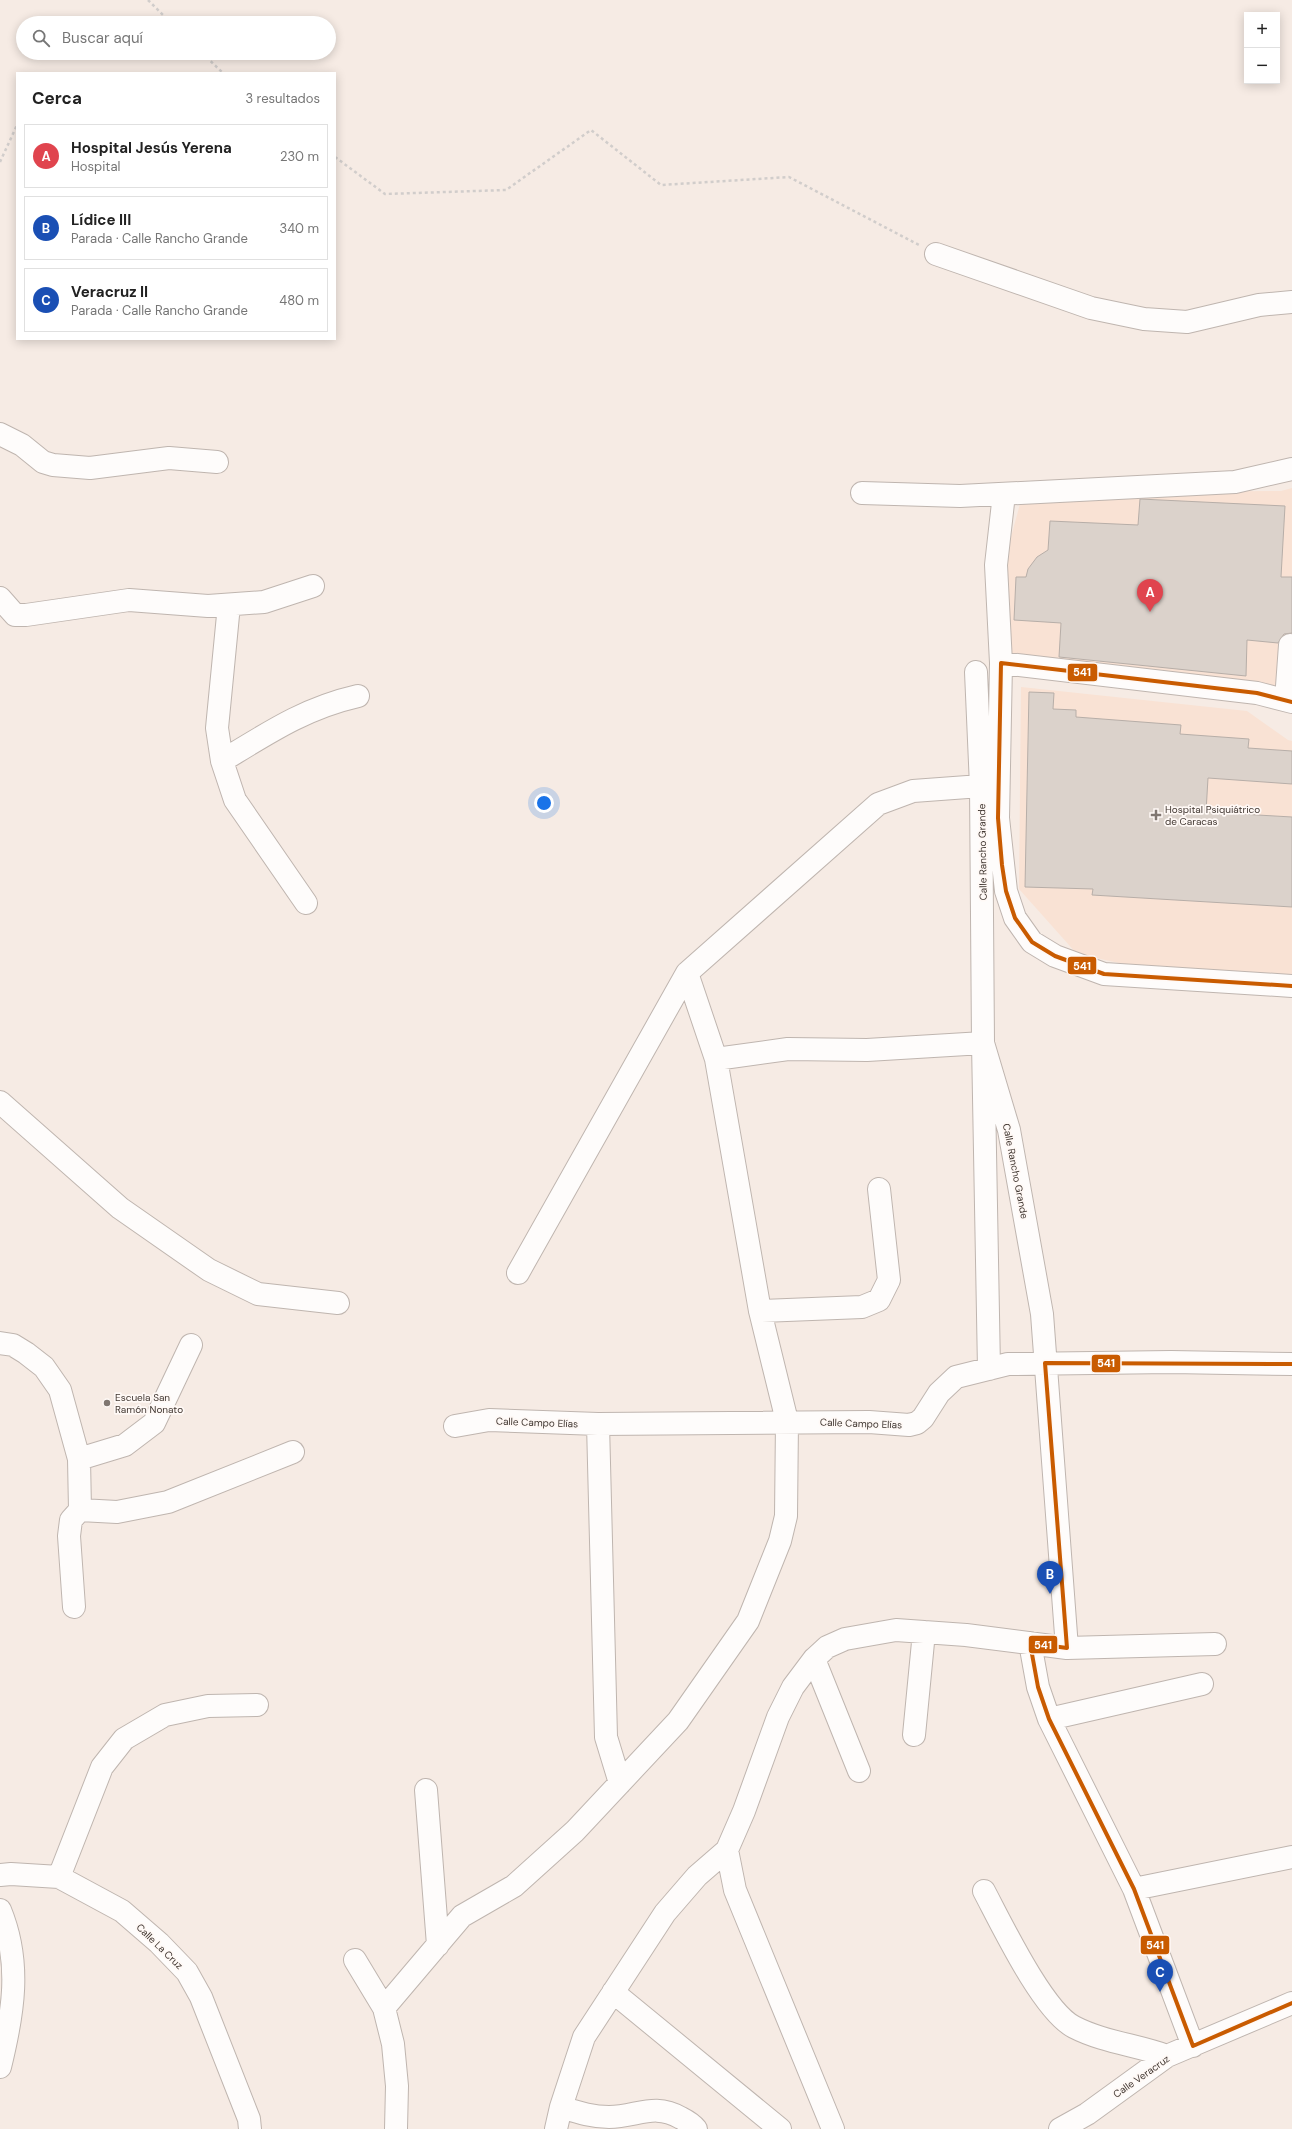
<!DOCTYPE html>
<html lang="es">
<head>
<meta charset="utf-8">
<style>
  body { margin:0; font-family:"DM Sans",sans-serif; background:#f2f2f2; color:#222 }
  .controls { position:absolute; right:12px; top:12px; display:grid; overflow:hidden; border-radius:0px; box-shadow:0 2px 10px #0003 }
  .controls button { width:36px; height:36px; display:grid; place-items:center; padding:0; border:0; border-bottom:1px solid #e0e0e0; background:#fff; color:#222; font:20px sans-serif }
  .you { position:absolute; left:544px; top:803px; width:14px; height:14px; margin:-10px; border:3px solid #fff; border-radius:50%; background:#1a73e8; box-shadow:0 0 0 6px #1a73e833 }
  .badge { display:grid; place-items:center; width:26px; height:26px; border-radius:50%; background:#7c3aed; color:#fff; font-size:13px; font-weight:700 }
  .pin { position:absolute; translate:-50% -33px; filter:drop-shadow(0 1px 2px #0008) }
  .pin::after { content:''; position:absolute; top:21px; width:14px; height:12px; background:inherit; clip-path:polygon(0 0,100% 0,50% 100%) }
  .list { margin:0; padding:0; list-style:none }
  h2 { display:flex; justify-content:space-between; align-items:center; height:52px; margin:0; padding:0 16px; font-size:17px }
  h2 small { font-size:13px; font-weight:400; color:#767676 }
  .list li { display:grid; grid-template-columns:26px 1fr auto; gap:12px; align-items:center; box-sizing:border-box; height:64px; margin:0 8px 8px; padding:0 8px; border:1px solid #e0e0e0; border-radius:0px }
  .list b { display:block; font-size:15px; white-space:nowrap }
  .list p { margin:0; font-size:13px; white-space:nowrap; color:#767676 }
  .list em { font-size:13px; font-style:normal; color:#767676 }
  .icon { flex:none; width:22px; height:22px; fill:none; stroke:currentColor; stroke-width:2; stroke-linecap:round; stroke-linejoin:round }
  .map { position:relative; flex:none; width:1292px; height:2129px; overflow:hidden }
  .search { position:absolute; background:#fff; box-shadow:0 2px 10px #0003; left:16px; top:16px; width:320px; height:44px; display:flex; align-items:center; gap:10px; box-sizing:border-box; padding:0 14px; border-radius:22px; color:#767676; font-size:15px }
  .panel { position:absolute; background:#fff; box-shadow:0 2px 10px #0003; left:16px; top:72px; width:320px; height:268px; border-radius:0px }
  .map>svg:first-child { display:block }
  .built { fill:#f9e2d4 }
  .building { fill:#dbd2cb; stroke:#b7aea8 }
  .lines { fill:none; stroke-linecap:round; stroke-linejoin:round }
  .minor-casing { stroke:#bfb5af; stroke-width:24 }
  .path { stroke:#d1cdcb; stroke-width:2.5; stroke-dasharray:3 3; stroke-linecap:butt }
  .minor { stroke:#fefcfb; stroke-width:22 }
  .bus-1-casing { stroke:#fff9f6; stroke-width:7 }
  .bus-1 { stroke:#c95b00; stroke-width:4 }
  .poi-dot { fill:#807670; stroke:#fff9f6; stroke-width:1.5 }
  .labels { text-anchor:middle; stroke-width:3.5; stroke-linejoin:round; paint-order:stroke }
  .poi-label { font-size:10px; fill:#413731; stroke:#fff9f6; text-anchor:start }
  .street-label { font-size:10px; fill:#413731; stroke:#fff9f6 }
  .line-badge { stroke:#fff9f6; stroke-width:1.5 }
  .badge-label { font-size:11px; text-anchor:middle; font-weight:bold; fill:#fff }
</style>
</head>
<body>
<div class="map">
<svg width="1292" height="2129" viewBox="0 0 1292 2129">
  <rect width="100%" height="100%" fill="#f6ebe4"/>
  <path class="built" d="M 1292,488 L 1292,691 L 1012,655 L 1002,570 L 1023,493 L 1281,491 Z
    M 1021,687 L 1247,711 L 1288,740 L 1292,741 L 1292,981 L 1176,975 L 1077,954 L 1019,889 Z"/>
  <path class="building" d="M 1140,499 L 1285,506 L 1281,577 L 1292,577 L 1292,633 L 1284,634 L 1278,643 L 1247,640 L 1246,676 L 1059,657 L 1061,623 L 1014,620 L 1016,577 L 1026,577 L 1028,569 L 1037,557 L 1048,550 L 1050,521 L 1138,525 Z
    M 1029,692 L 1054,693 L 1053,709 L 1076,710 L 1076,717 L 1181,725 L 1180,734 L 1249,739 L 1248,748 L 1292,751 L 1292,784 L 1208,778 L 1206,812 L 1292,817 L 1292,907 L 1092,895 L 1093,889 L 1025,887 Z"/>
  <g class="lines">
    <defs>
      <path id="minor" d="M 936,254 L 1091,308 L 1144,319 L 1187,322 L 1259,305 L 1292,302
        M 0,434 L 22,445 L 43,462 L 53,465 L 90,468 L 169,458 L 217,462
        M 862,493 L 960,496 L 1235,482 L 1292,469
        M 1004,494 L 996,565 L 1001,663 L 998,818 L 1006,891 L 1015,918 L 1032,942 L 1055,956 L 1104,974 L 1292,986
        M 0,598 L 15,615 L 26,615 L 129,600 L 208,606 L 264,602 L 313,586
        M 229,605 L 217,728 L 222,761 L 235,800 L 306,903
        M 1001,663 L 1257,693 L 1292,702
        M 976,672 L 981,786 L 983,1043 L 1009,1130 L 1042,1314 L 1067,1648
        M 1286,700 L 1290,645
        M 222,761 C 268,733 305,708 358,696
        M 716,1059 L 788,1049 L 867,1050 L 983,1043 L 989,1369
        M 0,1102 L 120,1208 L 209,1270 L 258,1294 L 338,1303
        M 518,1273 L 687,973 L 878,804 L 913,791 L 981,786
        M 760,1311 L 862,1307 L 879,1300 L 889,1280 L 879,1189
        M 0,1343 L 13,1345 L 26,1353 L 44,1367 L 60,1390 L 79,1459 L 80,1510 L 71,1520 L 69,1536 L 74,1607
        M 598,1424 L 606,1737 L 620,1783
        M 455,1426 L 489,1420 L 598,1424 L 869,1422 L 909,1425 L 917,1423 L 923,1418 L 939,1393 L 956,1377 L 1008,1364 L 1171,1362 L 1292,1364
        M 79,1459 L 125,1445 L 154,1423 L 191,1345
        M 80,1510 L 117,1512 L 168,1502 L 293,1452
        M 1030,1643 L 1038,1687 L 1049,1719 L 1134,1889 L 1193,2046
        M 814,1659 L 859,1771
        M 1049,1719 L 1202,1684
        M 914,1735 L 924,1632
        M 426,1790 L 438,1945
        M 727,1850 L 735,1890 L 833,2129
        M 0,1875 L 11,1874 L 59,1877 L 122,1911 L 159,1943 L 187,1972 L 201,1997 L 249,2119 L 250,2129
        M 59,1877 L 102,1767 L 124,1739 L 165,1715 L 208,1706 L 257,1705
        M 1134,1889 L 1292,1857
        M 984,1891 C 1002,1925 1043,2011 1074,2027 C 1103,2042 1137,2045 1167,2056
        M 0,1910 C 22,1963 13,2014 0,2067
        M 355,1960 L 384,2008 L 393,2044 L 397,2086 L 396,2129
        M 613,1992 L 780,2129
        M 384,2008 L 462,1916 L 514,1886 L 575,1831 L 678,1721 L 748,1621 L 780,1541 L 786,1516 L 787,1421 L 760,1311 L 716,1059 L 687,973
        M 561,2107 C 577,2112 591,2117 609,2117 C 637,2117 654,2102 681,2118 C 687,2121 692,2124 696,2129
        M 556,2129 L 561,2107 L 584,2037 L 665,1913 L 697,1876 L 727,1850 L 744,1811 L 778,1717 L 793,1687 L 814,1659 L 827,1647 L 845,1639 L 896,1630 L 966,1635 L 1067,1648 L 1215,1644
        M 1060,2129 L 1087,2114 L 1167,2056 L 1292,2003"/>
    </defs>
    <use href="#minor" class="minor-casing"/>
    <path class="path" d="M 148,0 L 171,23
      M 202,53 L 223,73
      M 335,157 L 385,194 L 506,190 L 591,130 L 661,185 L 789,177 L 919,245
      M 0,162 L 17,125"/>
    <use href="#minor" class="minor"/>
    <defs>
      <path id="bus-1" d="M 1292,702 L 1257,693 L 1001,663 L 998,818 L 1002,865 L 1006,891 L 1015,918 L 1032,942 L 1055,956 L 1104,974 L 1292,986
        M 1292,1364 L 1045,1363 L 1067,1648 L 1030,1643 L 1038,1687 L 1049,1719 L 1134,1889 L 1193,2046 L 1292,2003"/>
    </defs>
    <use href="#bus-1" class="bus-1-casing"/>
    <use href="#bus-1" class="bus-1"/>
  </g>
  <g class="poi-dot">
    <path d="M1154 809h4v4h4v4h-4v4h-4v-4h-4v-4h4z"/>
    <circle cx="107" cy="1403" r="4"/>
  </g>
  <g class="labels">
    <g class="poi-label">
      <text x="1165" y="813">Hospital Psiquiátrico<tspan x="1165" dy="12">de Caracas</tspan></text>
      <text x="115" y="1401">Escuela San<tspan x="115" dy="12">Ramón Nonato</tspan></text>
    </g>
    <g class="street-label">
      <text transform="translate(982 852) rotate(-91)" y="4">Calle Rancho Grande</text>
      <text transform="translate(1016 1171) rotate(79)" y="4">Calle Rancho Grande</text>
      <text transform="translate(537 1422) rotate(2)" y="4">Calle Campo Elías</text>
      <text transform="translate(861 1423) rotate(2)" y="4">Calle Campo Elías</text>
      <text transform="translate(160 1946) rotate(44)" y="4">Calle La Cruz</text>
      <text transform="translate(1141 2076) rotate(-35)" y="4">Calle Veracruz</text>
    </g>
  </g>
  <g class="line-badge">
    <rect x="1067" y="663" width="31" height="19" rx="4" fill="#c95b00"/>
    <rect x="1067" y="956" width="30" height="19" rx="4" fill="#c95b00"/>
    <rect x="1091" y="1354" width="30" height="19" rx="4" fill="#c95b00"/>
    <rect x="1028" y="1635" width="30" height="19" rx="4" fill="#c95b00"/>
    <rect x="1140" y="1935" width="30" height="20" rx="4" fill="#c95b00"/>
  </g>
  <g class="badge-label">
    <text x="1082" y="676">541</text>
    <text x="1082" y="970">541</text>
    <text x="1106" y="1367">541</text>
    <text x="1043" y="1649">541</text>
    <text x="1155" y="1949">541</text>
  </g>
</svg>
<div class="controls">
<button>+</button>
<button>−</button>
</div>
<div class="you"></div>
<div class="pin badge" style="left:1150px;top:612px;background:#e0444e">A</div>
<div class="pin badge" style="left:1050px;top:1594px;background:#1a4fb4">B</div>
<div class="pin badge" style="left:1160px;top:1992px;background:#1a4fb4">C</div>
<div class="search"><svg class="icon" aria-label="search" viewBox="0 0 24 24"><circle cx="10" cy="10" r="6"/><path d="M15 15l6 6"/></svg>Buscar aquí</div>
<section class="panel">
<h2>Cerca<small>3 resultados</small></h2>
<ul class="list">
<li><span class="badge" style="background:#e0444e">A</span><div><b>Hospital Jesús Yerena</b><p>Hospital</p></div><em>230 m</em></li>
<li><span class="badge" style="background:#1a4fb4">B</span><div><b>Lídice III</b><p>Parada · Calle Rancho Grande</p></div><em>340 m</em></li>
<li><span class="badge" style="background:#1a4fb4">C</span><div><b>Veracruz II</b><p>Parada · Calle Rancho Grande</p></div><em>480 m</em></li>
</ul>
</section>
</div>
</body>
</html>
